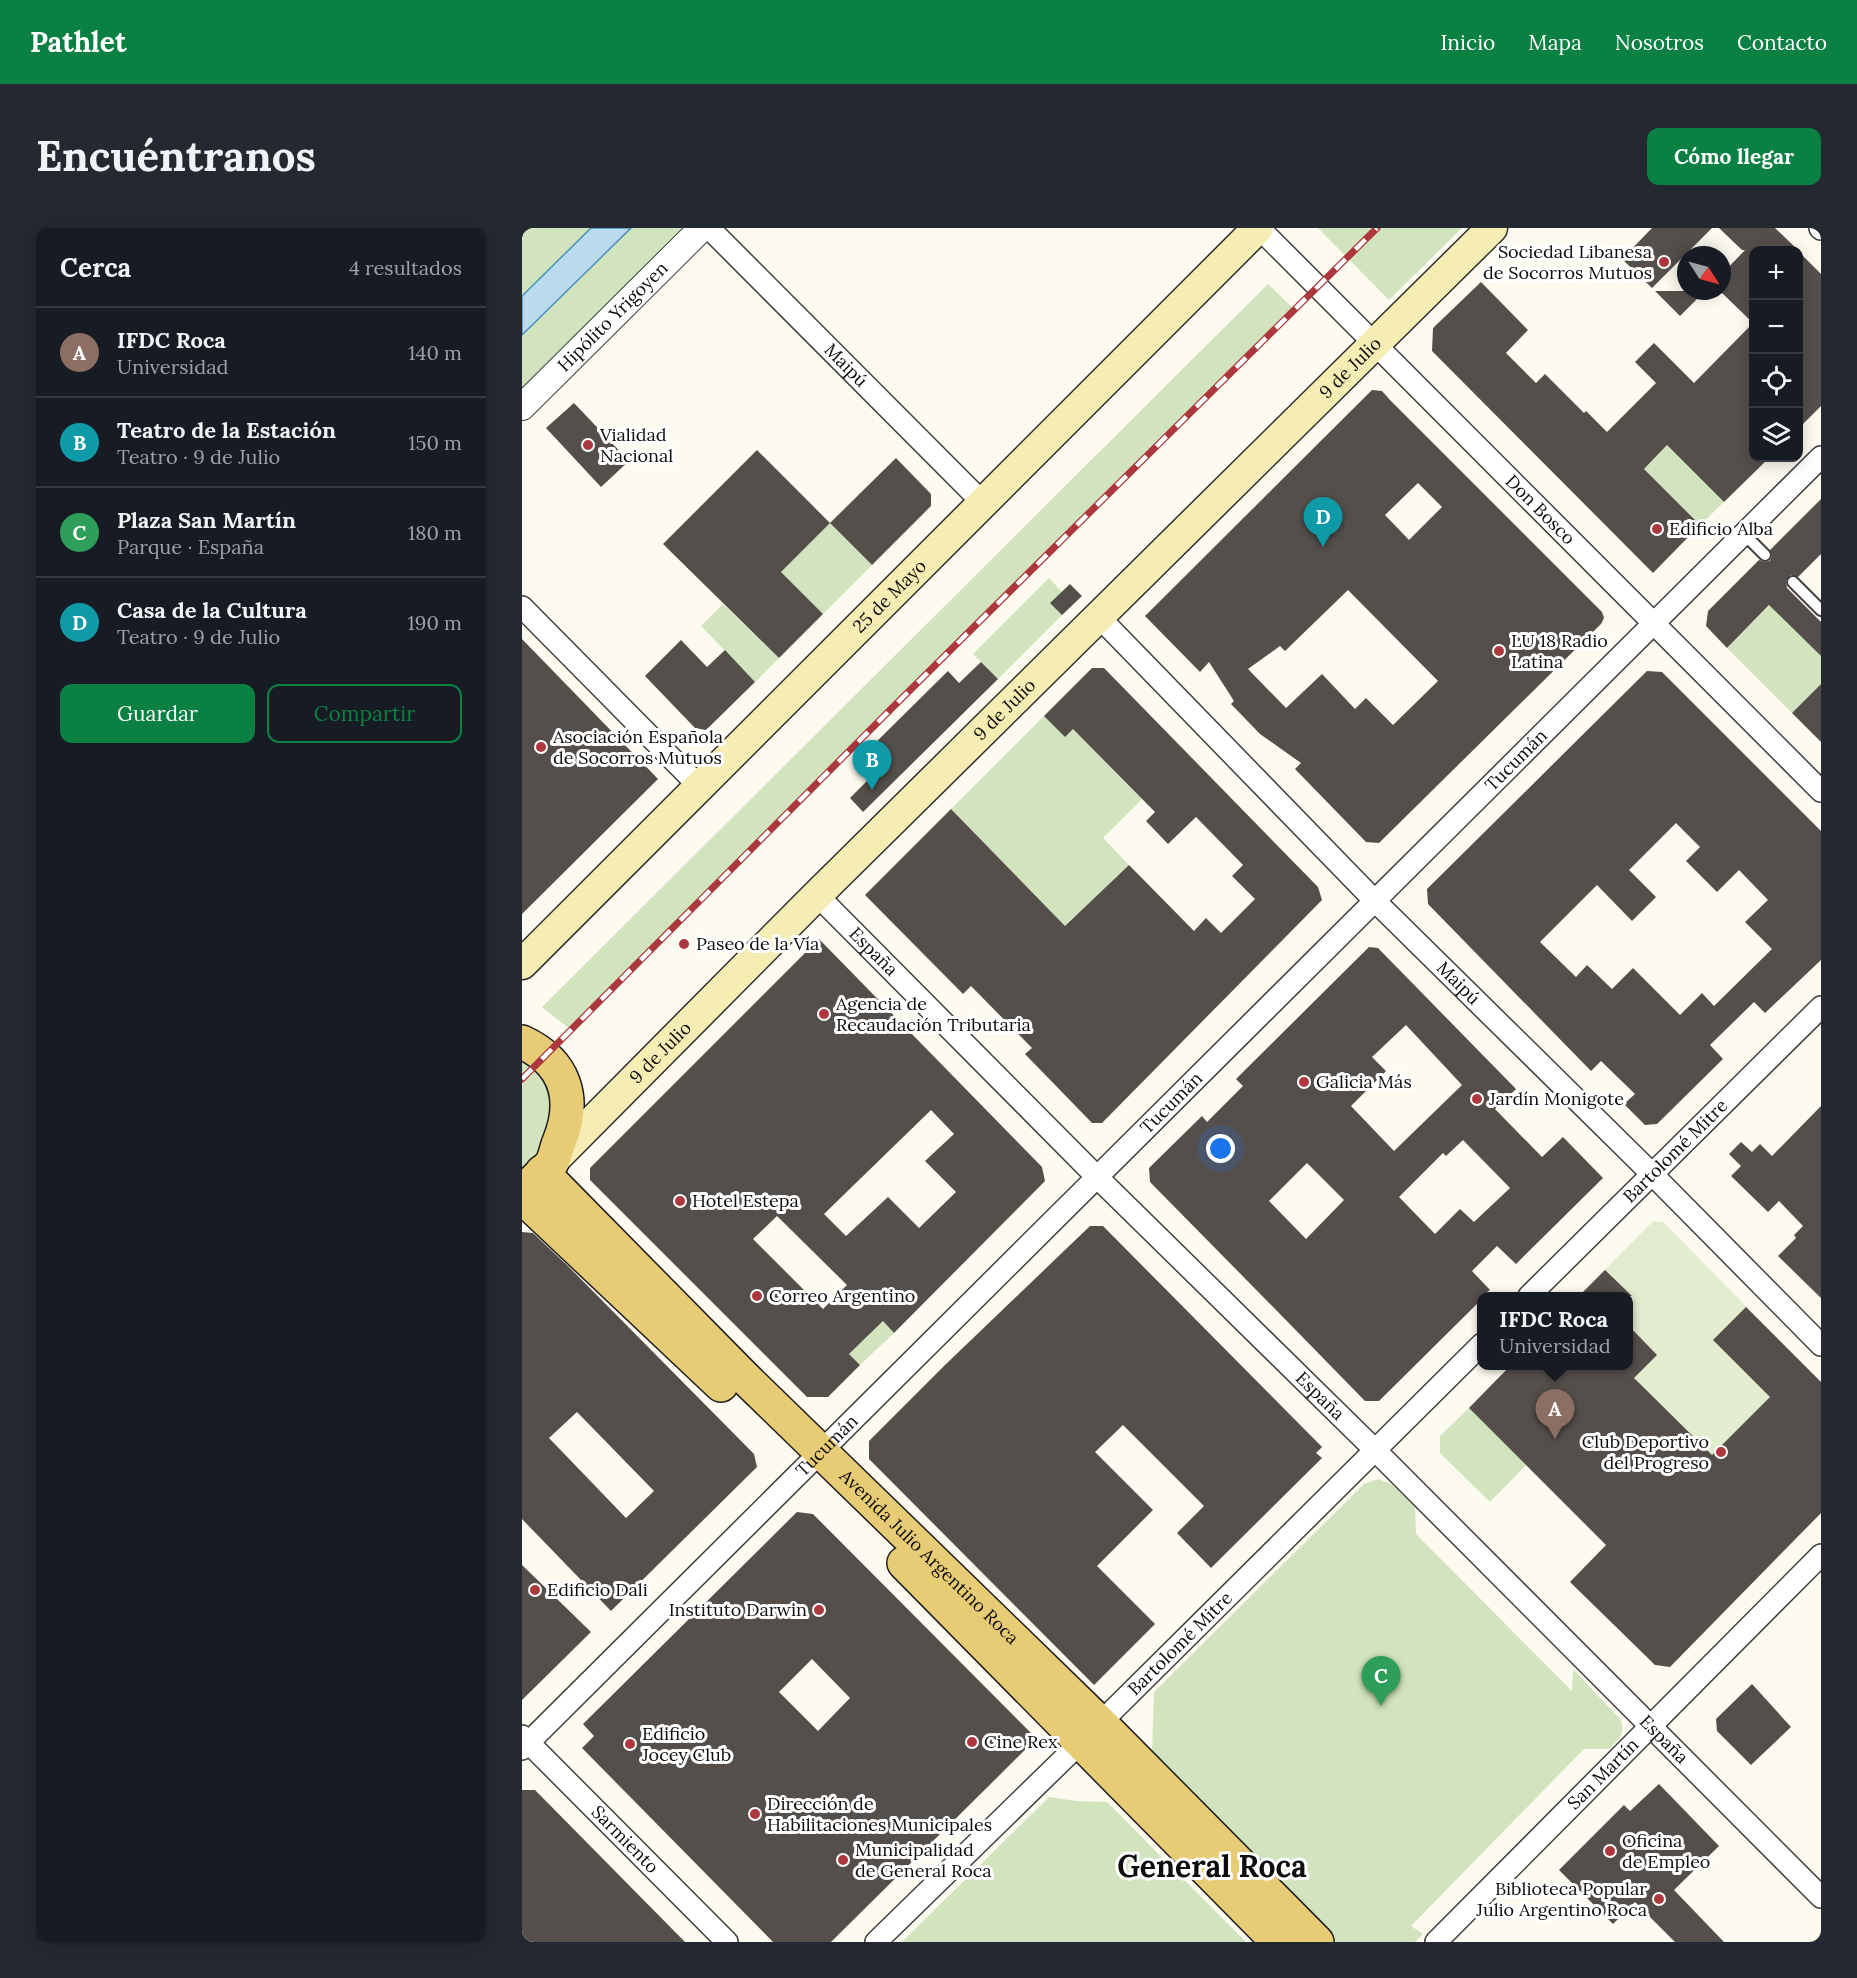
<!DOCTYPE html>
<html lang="es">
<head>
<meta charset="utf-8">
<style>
  body { margin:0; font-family:Lora,serif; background:#242831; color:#f1f3f6 }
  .controls { position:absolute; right:18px; top:18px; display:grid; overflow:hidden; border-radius:12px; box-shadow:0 3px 15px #0003 }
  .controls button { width:54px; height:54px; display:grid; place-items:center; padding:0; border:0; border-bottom:2px solid #363941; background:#171b24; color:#f1f3f6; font:30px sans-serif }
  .compass { position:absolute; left:1155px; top:18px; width:54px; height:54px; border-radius:50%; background:#171b24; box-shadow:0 3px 15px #0003; rotate:126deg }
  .you { position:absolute; left:699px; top:921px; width:21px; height:21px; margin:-15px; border:4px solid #fff; border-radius:50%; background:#1a73e8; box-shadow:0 0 0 9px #1a73e833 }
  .badge { display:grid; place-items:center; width:39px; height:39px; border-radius:50%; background:#0b8043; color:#fff; font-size:20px; font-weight:700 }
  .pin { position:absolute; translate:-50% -50px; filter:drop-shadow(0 2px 3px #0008) }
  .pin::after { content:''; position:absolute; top:32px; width:21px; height:18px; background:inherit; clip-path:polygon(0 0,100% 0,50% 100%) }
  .popup { position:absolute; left:955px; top:1064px; width:156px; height:78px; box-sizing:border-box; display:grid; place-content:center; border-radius:12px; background:#171b24; filter:drop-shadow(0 2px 4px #0005); font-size:20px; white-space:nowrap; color:#9ea1a6 }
  .popup b { font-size:22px; color:#f1f3f6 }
  .popup::after { content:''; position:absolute; left:50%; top:100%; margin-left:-12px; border:12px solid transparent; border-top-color:#171b24 }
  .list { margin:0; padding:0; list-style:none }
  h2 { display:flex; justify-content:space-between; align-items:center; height:78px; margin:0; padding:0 24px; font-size:26px }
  h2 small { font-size:20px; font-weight:400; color:#9ea1a6 }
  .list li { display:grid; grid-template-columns:39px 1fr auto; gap:18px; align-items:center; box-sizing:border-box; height:90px; padding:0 24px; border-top:2px solid #363941 }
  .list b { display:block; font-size:22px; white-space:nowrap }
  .list p { margin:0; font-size:20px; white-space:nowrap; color:#9ea1a6 }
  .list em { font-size:20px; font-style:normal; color:#9ea1a6 }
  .actions { display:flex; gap:12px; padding:18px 24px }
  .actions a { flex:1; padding:14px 0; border:2px solid #0b8043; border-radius:12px; text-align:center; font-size:21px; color:#0b8043 }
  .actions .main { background:#0b8043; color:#fff }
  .icon { flex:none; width:33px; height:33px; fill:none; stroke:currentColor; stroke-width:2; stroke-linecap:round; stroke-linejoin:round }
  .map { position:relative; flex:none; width:1299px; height:1714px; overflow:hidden; border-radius:12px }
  header { display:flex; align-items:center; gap:36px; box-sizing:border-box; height:84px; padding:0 30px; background:#0b8043; color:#fff }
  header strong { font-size:28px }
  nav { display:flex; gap:33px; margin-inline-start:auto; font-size:21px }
  .intro { display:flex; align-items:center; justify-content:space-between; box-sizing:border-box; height:144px; padding:0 36px }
  h1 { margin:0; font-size:42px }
  .button { padding:15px 27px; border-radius:12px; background:#0b8043; color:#fff; font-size:21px; font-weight:700 }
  main { display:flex; gap:36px; padding:0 36px }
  aside { flex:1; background:#171b24; border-radius:12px; box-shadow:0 3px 15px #0003 }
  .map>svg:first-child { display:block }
  .green { fill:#d1e4bd }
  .pitch { fill:#e2ecce }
  .water { fill:#badbee; stroke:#4a8fbc; stroke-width:1.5 }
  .building { fill:#554f4b; fill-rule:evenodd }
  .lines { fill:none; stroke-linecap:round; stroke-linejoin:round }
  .service-casing { stroke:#404040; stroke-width:14 }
  .minor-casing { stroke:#404040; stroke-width:24 }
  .tertiary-casing { stroke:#404040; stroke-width:28 }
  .secondary-casing { stroke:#2f2f2f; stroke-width:33 }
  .primary-casing { stroke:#1e1e1e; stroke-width:36 }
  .service { stroke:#fff; stroke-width:10 }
  .minor { stroke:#fff; stroke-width:21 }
  .tertiary { stroke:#fff; stroke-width:26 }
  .secondary { stroke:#f5edb3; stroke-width:30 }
  .primary { stroke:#e7cb75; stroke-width:33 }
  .rail-casing { stroke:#ac373d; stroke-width:7 }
  .rail { stroke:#fff; stroke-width:4.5; stroke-dasharray:14; stroke-linecap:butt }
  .poi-dot { fill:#ac373d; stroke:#fff; stroke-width:2 }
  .labels { text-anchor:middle; stroke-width:6; stroke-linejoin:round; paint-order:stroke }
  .poi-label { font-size:18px; fill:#0d0d0d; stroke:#fff; text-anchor:start }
  .street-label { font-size:18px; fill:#0d0d0d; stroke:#fff }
  .town-label { font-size:30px; font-weight:bold; fill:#0d0d0d; stroke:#fff }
</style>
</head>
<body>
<header>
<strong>Pathlet</strong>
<nav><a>Inicio</a><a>Mapa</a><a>Nosotros</a><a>Contacto</a></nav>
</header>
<div class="intro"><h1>Encuéntranos</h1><a class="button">Cómo llegar</a></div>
<main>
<aside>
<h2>Cerca<small>4 resultados</small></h2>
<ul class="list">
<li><span class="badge" style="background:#8d6e63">A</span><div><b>IFDC Roca</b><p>Universidad</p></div><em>140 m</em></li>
<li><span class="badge" style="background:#0f9aa8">B</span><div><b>Teatro de la Estación</b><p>Teatro · 9 de Julio</p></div><em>150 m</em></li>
<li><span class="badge" style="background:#2e9e5b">C</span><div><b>Plaza San Martín</b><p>Parque · España</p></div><em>180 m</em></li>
<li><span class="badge" style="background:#0f9aa8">D</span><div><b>Casa de la Cultura</b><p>Teatro · 9 de Julio</p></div><em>190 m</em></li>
</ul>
<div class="actions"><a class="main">Guardar</a><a>Compartir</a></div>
</aside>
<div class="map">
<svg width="1299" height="1714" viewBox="0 0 1299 1714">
  <rect width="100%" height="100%" fill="#fdfaf0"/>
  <path class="green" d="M 0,0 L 164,0 L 0,171 Z
    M 796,0 L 940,0 L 867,72 Z
    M 746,56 L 773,82 L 49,802 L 20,779 Z
    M 1145,217 L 1202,274 L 1178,297 L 1122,241 Z
    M 308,295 L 350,337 L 301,386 L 259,344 Z
    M 527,350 L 540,364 L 529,375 L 540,387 L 476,451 L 451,426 Z
    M 201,376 L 257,430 L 233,454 L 179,398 Z
    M 1248,377 L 1299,428 L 1299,456 L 1270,485 L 1205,420 Z
    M 522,488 L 551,501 L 620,571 L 581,610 L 607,637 L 543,698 L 429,581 Z
    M 0,823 L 35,862 L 29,912 L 0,941 Z
    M 361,1093 L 372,1105 L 338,1137 L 327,1126 Z
    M 947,1180 L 1004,1237 L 968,1274 L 918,1225 L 918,1208 Z
    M 856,1251 L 869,1256 L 893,1279 L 894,1306 L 1050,1463 L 1051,1441 L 1099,1492 C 1103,1508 1097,1511 1087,1521 L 1062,1521 L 889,1698 L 901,1706 L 893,1714 L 812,1714 L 630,1526 L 632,1464 L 842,1256 Z
    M 527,1569 L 554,1573 L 585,1574 L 724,1714 L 380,1714 Z"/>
  <path class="pitch" d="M 1131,993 L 1141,994 L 1299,1154 L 1299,1285 L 1204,1382 L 1106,1138 L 1106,1068 L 1057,1068 Z"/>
  <path class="water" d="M 69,0 L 109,0 L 0,107 L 0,68 Z"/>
  <path class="building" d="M 1130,0 L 1190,0 L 1130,60 L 1100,31 Z
    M 1197,0 L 1253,0 L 1276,22 L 1232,22 L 1232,230 L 1247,230 L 1202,274 L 1145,217 L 1122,241 L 1178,297 L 1131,345 L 910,123 L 911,100 L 959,54 L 1006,102 L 984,125 L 1014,155 L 1023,146 L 1062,185 L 1064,183 L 1085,204 L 1134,155 L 1113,134 L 1132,115 L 1172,155 L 1231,95 L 1200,65 L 1200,46 L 1223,22 L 1220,22 Z
    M 1276,23 L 1299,46 L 1299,178 L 1276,201 Z
    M 1133,63 L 1183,63 L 1158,88 Z
    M 850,162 L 860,163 L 868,172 L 1080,384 L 1082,390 L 1079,396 L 857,615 L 844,614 L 773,541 L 779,535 L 738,506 L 709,476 L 712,473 L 687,434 L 678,444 L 623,388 ZM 896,255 L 920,279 L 887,312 L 863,287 ZM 826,362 L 916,453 L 871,497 L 844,470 L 833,481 L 800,446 L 764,480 L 726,441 L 758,418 L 763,423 Z
    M 52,175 L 107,233 L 79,259 L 24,200 Z
    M 235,222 L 308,295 L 259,344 L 301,386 L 257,430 L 141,316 Z
    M 374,230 L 409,266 L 409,278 L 350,337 L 308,295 Z
    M 1299,271 L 1299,326 L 1276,349 L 1269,347 L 1264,353 L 1265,360 L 1299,394 L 1299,428 L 1247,377 L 1205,420 L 1184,398 L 1186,383 L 1237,332 L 1242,334 L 1248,333 L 1250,328 L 1248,322 Z
    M 548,356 L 560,368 L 540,387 L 528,375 Z
    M 0,411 L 136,551 L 0,686 Z
    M 159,412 L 185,439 L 203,422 L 233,454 L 184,502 L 173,500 L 123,448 Z
    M 459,434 L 476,451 L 341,584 L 328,570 L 358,540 L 343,525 L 426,443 L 437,455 Z
    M 570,440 L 582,440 L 796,659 L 800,672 L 580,895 L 570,895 L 503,826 L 510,820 L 449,758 L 441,766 L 343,667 L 429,581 L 543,698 L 607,637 L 672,703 L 684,690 L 699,705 L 733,671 L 710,648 L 721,637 L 674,589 L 646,616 L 624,593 L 633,584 L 551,501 L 543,509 L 522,488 Z
    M 1125,443 L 1140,444 L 1299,603 L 1299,732 L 1243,785 L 1232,774 L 1188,817 L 1201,831 L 1135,896 L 1123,897 L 1102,876 L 1113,866 L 1079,833 L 1069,843 L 906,676 L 905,661 ZM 1154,595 L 1178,619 L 1164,633 L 1195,664 L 1217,642 L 1246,672 L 1223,694 L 1250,721 L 1192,778 L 1180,765 L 1158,787 L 1111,740 L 1090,761 L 1065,737 L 1054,749 L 1018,714 L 1075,657 L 1110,693 L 1134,669 L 1107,642 Z
    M 1299,456 L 1299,514 L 1270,485 Z
    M 297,711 L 520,939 L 523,953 L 372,1105 L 361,1093 L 327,1126 L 338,1137 L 306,1169 L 285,1169 L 68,952 L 68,940 ZM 409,882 L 432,906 L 403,933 L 434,964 L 397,1000 L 366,969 L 324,1008 L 302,986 ZM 255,988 L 325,1057 L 301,1081 L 231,1011 Z
    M 847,719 L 856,720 L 994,861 L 973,881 L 1020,929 L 1041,909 L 1081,950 L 994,1036 L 975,1018 L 950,1043 L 968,1062 L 960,1068 L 960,1071 L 857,1173 L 843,1173 L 758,1086 L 628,954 L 627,940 L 680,888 L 685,894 L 721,858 L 714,851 ZM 884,797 L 940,857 L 872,923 L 829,878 L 864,843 L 850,829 ZM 941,912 L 988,960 L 952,994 L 938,981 L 913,1006 L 877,969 L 921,925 L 924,928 ZM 785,935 L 822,972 L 784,1011 L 747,973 Z
    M 1299,878 L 1299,1070 L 1256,1028 L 1274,1010 L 1272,1007 L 1281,998 L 1257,973 L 1246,984 L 1209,948 L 1219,938 L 1207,926 L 1219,914 L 1230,924 L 1238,916 L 1250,928 Z
    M 568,998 L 581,998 L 800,1219 L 794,1225 L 800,1230 L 689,1340 L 655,1305 L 682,1278 L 601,1197 L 573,1224 L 631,1282 L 575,1338 L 633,1396 L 572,1457 L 347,1231 L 347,1213 L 423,1137 Z
    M 0,1004 L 11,1005 L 47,1039 L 232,1226 L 235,1239 L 89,1383 L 0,1291 ZM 55,1184 L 132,1263 L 104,1290 L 27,1210 Z
    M 1083,1042 L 1110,1068 L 1057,1068 Z
    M 1224,1079 L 1299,1154 L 1299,1285 L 1148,1439 L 1133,1437 L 1048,1354 L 1084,1317 L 947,1180 L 989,1137 L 1107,1137 L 1107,1098 L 1135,1127 L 1112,1150 L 1190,1227 L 1248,1169 L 1191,1112 Z
    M 275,1284 L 291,1286 L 511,1507 L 510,1515 L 309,1714 L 251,1714 L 60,1520 L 72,1508 L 61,1496 ZM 290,1431 L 328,1470 L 296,1503 L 257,1464 Z
    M 0,1337 L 69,1404 L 0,1472 Z
    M 1230,1456 L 1269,1499 L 1229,1537 L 1195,1503 L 1194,1491 Z
    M 1137,1556 L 1197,1618 L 1152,1662 L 1202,1714 L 1153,1714 L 1113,1674 L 1091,1696 L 1037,1642 L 1102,1577 L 1108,1583 Z
    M 0,1562 L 13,1562 L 163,1714 L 0,1714 Z"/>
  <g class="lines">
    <defs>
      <path id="service" d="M 1222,306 L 1243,327
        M 1271,354 L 1299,382"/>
      <g id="minor">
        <path id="s1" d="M 187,0 L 461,275"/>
        <path id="s2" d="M 737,0 L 1299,563"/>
        <path d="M 1298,0 L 1299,1"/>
        <path d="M 0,379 L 178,559"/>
        <path id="s3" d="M 577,389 L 852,672 L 1131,947 L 1299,1117"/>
        <path id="s4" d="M 295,667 L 575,949 L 852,1221 L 1299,1669"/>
        <path id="s5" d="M 1007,1068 L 1299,779"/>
        <path id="s6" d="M 0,1508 L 205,1714"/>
        <path id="s7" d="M 0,1521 L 1299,229"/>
        <path id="s8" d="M 354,1714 L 559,1514 L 960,1116"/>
        <path id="s9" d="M 914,1714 L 1299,1327"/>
      </g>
      <g id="tertiary">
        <path id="s10" d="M 0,179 L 180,0"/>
      </g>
      <g id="secondary">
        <path id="s11" d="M 0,736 L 736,0"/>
        <path id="s12" d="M 30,934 L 295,667 L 970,0"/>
      </g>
      <g id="primary">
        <path d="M 0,814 C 43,834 55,870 37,914 C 34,921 33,930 29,936 C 22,944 13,951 6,959"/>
        <path id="s13" d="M 20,944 L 222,1149 L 578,1495 L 795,1714"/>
        <path d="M 0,969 L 199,1157"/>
        <path d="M 382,1335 L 756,1714"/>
      </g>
    </defs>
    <use href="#service" class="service-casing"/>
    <use href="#minor" class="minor-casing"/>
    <use href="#tertiary" class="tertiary-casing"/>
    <use href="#secondary" class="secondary-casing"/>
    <use href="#primary" class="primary-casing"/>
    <use href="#service" class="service"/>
    <use href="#minor" class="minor"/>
    <use href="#tertiary" class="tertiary"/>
    <use href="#secondary" class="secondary"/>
    <use href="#primary" class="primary"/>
    <defs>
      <path id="rail" d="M 0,851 L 370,480 L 855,0"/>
    </defs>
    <use href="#rail" class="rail-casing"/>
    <use href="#rail" class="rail"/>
  </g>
  <g class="poi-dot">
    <circle cx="1142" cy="34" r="6"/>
    <circle cx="66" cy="217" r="6"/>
    <circle cx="1135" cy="301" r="6"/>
    <circle cx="977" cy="423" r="6"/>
    <circle cx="19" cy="519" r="6"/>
    <circle cx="162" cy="716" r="6"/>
    <circle cx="302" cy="786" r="6"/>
    <circle cx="782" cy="854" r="6"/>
    <circle cx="955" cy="871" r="6"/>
    <circle cx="158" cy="973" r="6"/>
    <circle cx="235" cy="1068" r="6"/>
    <circle cx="1199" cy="1224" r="6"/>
    <circle cx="13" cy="1362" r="6"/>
    <circle cx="297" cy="1382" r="6"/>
    <circle cx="450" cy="1514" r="6"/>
    <circle cx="108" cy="1516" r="6"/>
    <circle cx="233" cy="1586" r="6"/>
    <circle cx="1088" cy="1623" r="6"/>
    <circle cx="321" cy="1632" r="6"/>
    <circle cx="1137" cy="1671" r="6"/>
  </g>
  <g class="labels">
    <g class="poi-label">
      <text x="1130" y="30" text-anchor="end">Sociedad Libanesa<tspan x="1130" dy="21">de Socorros Mutuos</tspan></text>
      <text x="78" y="213">Vialidad<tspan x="78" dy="21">Nacional</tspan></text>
      <text x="1147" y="307">Edificio Alba</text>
      <text x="989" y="419">LU 18 Radio<tspan x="989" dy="21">Latina</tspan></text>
      <text x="31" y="515">Asociación Española<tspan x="31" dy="21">de Socorros Mutuos</tspan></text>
      <text x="174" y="722">Paseo de la Vía</text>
      <text x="314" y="782">Agencia de<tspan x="314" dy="21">Recaudación Tributaria</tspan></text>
      <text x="794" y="860">Galicia Más</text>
      <text x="967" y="877">Jardín Monigote</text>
      <text x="170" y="979">Hotel Estepa</text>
      <text x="247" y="1074">Correo Argentino</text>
      <text x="1187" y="1220" text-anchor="end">Club Deportivo<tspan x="1187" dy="21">del Progreso</tspan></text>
      <text x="25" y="1368">Edificio Dali</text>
      <text x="285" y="1388" text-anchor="end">Instituto Darwin</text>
      <text x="120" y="1512">Edificio<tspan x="120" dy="21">Jocey Club</tspan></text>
      <text x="462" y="1520">Cine Rex</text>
      <text x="245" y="1582">Dirección de<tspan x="245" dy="21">Habilitaciones Municipales</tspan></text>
      <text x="1100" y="1619">Oficina<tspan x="1100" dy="21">de Empleo</tspan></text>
      <text x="333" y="1628">Municipalidad<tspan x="333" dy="21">de General Roca</tspan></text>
      <text x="1125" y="1667" text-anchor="end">Biblioteca Popular<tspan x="1125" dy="21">Julio Argentino Roca</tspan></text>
    </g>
    <g class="street-label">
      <text dy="6" stroke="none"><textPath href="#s10" startOffset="128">Hipólito Yrigoyen</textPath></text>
      <text dy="6" stroke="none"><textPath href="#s1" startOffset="194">Maipú</textPath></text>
      <text dy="6" stroke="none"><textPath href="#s12" startOffset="1126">9 de Julio</textPath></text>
      <text dy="6" stroke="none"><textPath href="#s2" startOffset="398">Don Bosco</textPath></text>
      <text dy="6" stroke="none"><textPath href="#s11" startOffset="520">25 de Mayo</textPath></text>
      <text dy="6" stroke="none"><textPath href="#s12" startOffset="640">9 de Julio</textPath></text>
      <text dy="6" stroke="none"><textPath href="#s7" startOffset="1402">Tucumán</textPath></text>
      <text dy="6" stroke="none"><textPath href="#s4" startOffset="80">España</textPath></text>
      <text dy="6" stroke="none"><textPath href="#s3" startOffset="513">Maipú</textPath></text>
      <text dy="6" stroke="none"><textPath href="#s12" startOffset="154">9 de Julio</textPath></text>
      <text dy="6" stroke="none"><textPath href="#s7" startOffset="916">Tucumán</textPath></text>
      <text dy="6" stroke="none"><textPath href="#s5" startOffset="206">Bartolomé Mitre</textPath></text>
      <text dy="6" stroke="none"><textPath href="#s4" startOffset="710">España</textPath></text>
      <text dy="6" stroke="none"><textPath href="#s7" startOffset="430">Tucumán</textPath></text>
      <text dy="6" stroke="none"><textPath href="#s13" startOffset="546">Avenida Julio Argentino Roca</textPath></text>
      <text dy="6" stroke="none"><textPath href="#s8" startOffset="426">Bartolomé Mitre</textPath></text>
      <text dy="6" stroke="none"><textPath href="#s4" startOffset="1196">España</textPath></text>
      <text dy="6" stroke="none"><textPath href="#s9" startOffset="237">San Martín</textPath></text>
      <text dy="6" stroke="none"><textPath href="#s6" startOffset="146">Sarmiento</textPath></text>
    </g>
    <g class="town-label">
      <text x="690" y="1649">General Roca</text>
    </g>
  </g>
</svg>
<div class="controls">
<button>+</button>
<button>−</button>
<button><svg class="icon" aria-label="locate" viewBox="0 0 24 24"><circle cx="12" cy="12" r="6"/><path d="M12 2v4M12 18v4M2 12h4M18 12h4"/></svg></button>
<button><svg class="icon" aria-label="layers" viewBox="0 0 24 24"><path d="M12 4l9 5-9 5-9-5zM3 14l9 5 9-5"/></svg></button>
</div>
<svg class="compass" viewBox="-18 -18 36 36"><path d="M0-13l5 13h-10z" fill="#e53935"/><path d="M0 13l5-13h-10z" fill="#9ea1a6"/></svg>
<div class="you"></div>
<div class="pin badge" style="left:1033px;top:1211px;background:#8d6e63">A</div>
<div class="popup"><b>IFDC Roca</b>Universidad</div>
<div class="pin badge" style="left:350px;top:562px;background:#0f9aa8">B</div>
<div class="pin badge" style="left:859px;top:1478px;background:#2e9e5b">C</div>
<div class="pin badge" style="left:801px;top:319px;background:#0f9aa8">D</div>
</div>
</main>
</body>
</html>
